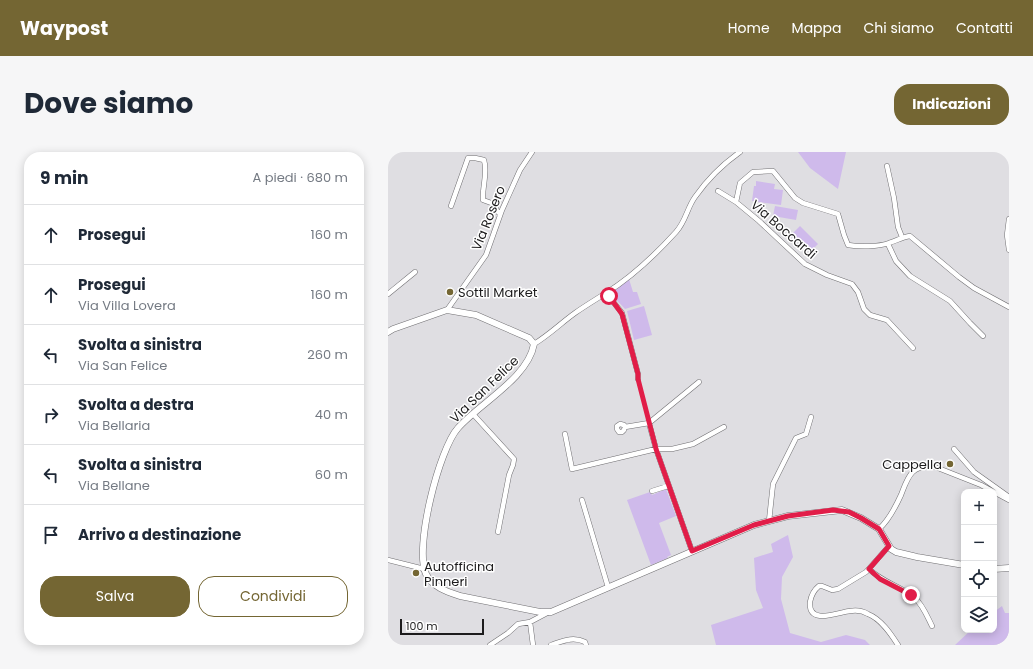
<!DOCTYPE html>
<html lang="it">
<head>
<meta charset="utf-8">
<style>
  body { margin:0; font-family:Poppins,sans-serif; background:#f6f6f7; color:#1f2937 }
  .controls { position:absolute; right:12px; bottom:12px; display:grid; overflow:hidden; border-radius:8px; box-shadow:0 2px 10px #0003 }
  .controls button { width:36px; height:36px; display:grid; place-items:center; padding:0; border:0; border-bottom:1px solid #e0e1e3; background:#fff; color:#1f2937; font:20px sans-serif }
  .scale { position:absolute; left:12px; bottom:10px; width:84px; box-sizing:border-box; padding-left:4px; border:2px solid #1d1c1d; border-top:0; font-size:11px; line-height:14px; white-space:nowrap; color:#1d1c1d; -webkit-text-stroke:3px #fff; paint-order:stroke }
  .stop { position:absolute; width:12px; height:12px; margin:-9px; border:3px solid #e11d48; border-radius:50%; background:#fff }
  .stop.end { background:#e11d48; border-color:#fff; box-shadow:0 1px 4px #0008 }
  .list { margin:0; padding:0; list-style:none }
  h2 { display:flex; justify-content:space-between; align-items:center; height:52px; margin:0; padding:0 16px; font-size:17px }
  h2 small { font-size:13px; font-weight:400; color:#747a83 }
  .list li { display:grid; grid-template-columns:26px 1fr auto; gap:12px; align-items:center; box-sizing:border-box; height:60px; padding:0 16px; border-top:1px solid #e0e1e3 }
  .list b { display:block; font-size:15px; white-space:nowrap }
  .list p { margin:0; font-size:13px; white-space:nowrap; color:#747a83 }
  .list em { font-size:13px; font-style:normal; color:#747a83 }
  .actions { display:flex; gap:8px; padding:12px 16px }
  .actions a { flex:1; padding:9px 0; border:1px solid #746633; border-radius:16px; text-align:center; font-size:14px; color:#746633 }
  .actions .main { background:#746633; color:#fff }
  .icon { flex:none; width:22px; height:22px; fill:none; stroke:currentColor; stroke-width:2; stroke-linecap:round; stroke-linejoin:round }
  .map { position:relative; flex:none; width:621px; height:493px; overflow:hidden; border-radius:16px }
  header { display:flex; align-items:center; gap:24px; box-sizing:border-box; height:56px; padding:0 20px; background:#746633; color:#fff }
  header strong { font-size:19px }
  nav { display:flex; gap:22px; margin-inline-start:auto; font-size:14px }
  .intro { display:flex; align-items:center; justify-content:space-between; box-sizing:border-box; height:96px; padding:0 24px }
  h1 { margin:0; font-size:28px }
  .button { padding:10px 18px; border-radius:16px; background:#746633; color:#fff; font-size:14px; font-weight:700 }
  main { display:flex; gap:24px; padding:0 24px }
  aside { flex:1; background:#fff; border-radius:16px; box-shadow:0 2px 10px #0003 }
  .map>svg:first-child { display:block }
  .green { fill:#cfbaeb }
  .lines { fill:none; stroke-linecap:round; stroke-linejoin:round }
  .street-casing { stroke:#706f72; stroke-width:5.5 }
  .secondary-casing { stroke:#706f72; stroke-width:7 }
  .path { stroke:#949396; stroke-width:1; stroke-dasharray:2 2; stroke-linecap:butt }
  .street { stroke:#fff; stroke-width:4.5 }
  .secondary { stroke:#fff; stroke-width:6 }
  .route { stroke:#e11d48; stroke-width:5 }
  .poi-dot { fill:#746633; stroke:#fff; stroke-width:1.5 }
  .labels { text-anchor:middle; stroke-width:3; stroke-linejoin:round; paint-order:stroke }
  .street-label { font-size:13px; fill:#1d1c1d; stroke:#fff }
  .poi-label { font-size:13px; fill:#1d1c1d; stroke:#fff; text-anchor:start }
</style>
</head>
<body>
<header>
<strong>Waypost</strong>
<nav><a>Home</a><a>Mappa</a><a>Chi siamo</a><a>Contatti</a></nav>
</header>
<div class="intro"><h1>Dove siamo</h1><a class="button">Indicazioni</a></div>
<main>
<aside>
<h2>9 min<small>A piedi · 680 m</small></h2>
<ul class="list">
<li><svg class="icon" aria-label="ahead" viewBox="0 0 24 24"><path d="M12 20V5M6 11l6-6 6 6"/></svg><div><b>Prosegui</b></div><em>160 m</em></li>
<li><svg class="icon" aria-label="ahead" viewBox="0 0 24 24"><path d="M12 20V5M6 11l6-6 6 6"/></svg><div><b>Prosegui</b><p>Via Villa Lovera</p></div><em>160 m</em></li>
<li><svg class="icon" aria-label="left" viewBox="0 0 24 24"><path d="M17 20v-9H6M10 6l-5 5 5 5"/></svg><div><b>Svolta a sinistra</b><p>Via San Felice</p></div><em>260 m</em></li>
<li><svg class="icon" aria-label="right" viewBox="0 0 24 24"><path d="M7 20v-9h11M14 6l5 5-5 5"/></svg><div><b>Svolta a destra</b><p>Via Bellaria</p></div><em>40 m</em></li>
<li><svg class="icon" aria-label="left" viewBox="0 0 24 24"><path d="M17 20v-9H6M10 6l-5 5 5 5"/></svg><div><b>Svolta a sinistra</b><p>Via Bellane</p></div><em>60 m</em></li>
<li><svg class="icon" aria-label="arrive" viewBox="0 0 24 24"><path d="M6 21V4h12l-3 4 3 4H6"/></svg><div><b>Arrivo a destinazione</b></div></li>
</ul>
<div class="actions"><a class="main">Salva</a><a>Condividi</a></div>
</aside>
<div class="map">
<svg width="621" height="493" viewBox="0 0 621 493">
  <rect width="100%" height="100%" fill="#dfdee2"/>
  <path class="green" d="M 410,0 L 458,0 L 450,37 L 422,16 Z
    M 368,29 L 387,32 L 386,37 L 395,38 L 393,53 L 364,49 L 366,34 L 368,34 Z
    M 387,54 L 410,58 L 408,68 L 385,64 Z
    M 412,74 L 430,92 L 422,100 L 404,82 Z
    M 241,127 L 245,140 L 249,140 L 253,152 L 237,157 L 223,142 Z
    M 256,154 L 264,183 L 246,188 L 239,159 Z
    M 278,337 L 288,364 L 271,371 L 283,403 L 279,405 L 280,406 L 263,413 L 239,348 L 262,340 L 264,343 Z
    M 400,383 L 405,405 L 394,425 L 393,447 L 402,481 L 433,490 L 458,483 L 477,488 L 482,493 L 328,493 L 323,473 L 375,456 L 368,438 L 366,406 L 385,400 L 383,392 Z
    M 614,454 L 617,461 L 621,461 L 621,493 L 567,493 L 583,478 L 606,478 L 606,460 Z"/>
  <g class="lines">
    <defs>
      <path id="street" d="M 499,14 L 506,46 L 510,75 L 514,85
        M 330,39 L 348,50
        M 63,54 L 80,6 L 87,6 L 96,8 C 100,21 94,35 95,48 L 106,52 L 109,59 L 112,62
        M 621,67 L 619,83 L 621,98
        M 500,92 L 508,109 L 522,124 L 562,149 L 582,171 L 595,184
        M 218,141 L 234,161 L 250,222 L 250,227
        M 0,142 L 27,120
        M 59,158 L 98,103 L 114,58 L 132,18 L 144,0
        M 146,192 C 161,183 173,171 187,161 C 197,154 207,148 218,141 C 244,125 268,102 288,80 C 298,69 299,56 307,45 C 319,28 335,12 352,0
        M 525,196 L 499,168 L 482,163 L 476,157 L 470,140 L 464,132 L 439,123 L 417,112 L 371,69 L 348,50 L 352,31 L 365,20 L 385,19 L 407,46 L 415,51 L 450,62 L 456,83 L 460,93 C 471,95 490,95 501,91 C 508,89 514,85 522,84 L 571,125 L 586,136 L 621,155
        M 85,262 L 126,307 L 125,313 L 121,323 L 110,380
        M 261,271 L 268,297 L 304,399
        M 237,275 L 236,273 L 232,272 L 229,274 L 229,277 L 231,280 L 234,280 L 236,278 L 237,275 L 261,271 L 311,230
        M 177,282 L 184,317 L 268,297 L 284,297 L 305,292 L 336,275
        M 566,297 L 586,320 L 621,345
        M 550,316 L 593,333 L 621,348
        M 264,339 L 280,334
        M 194,348 L 220,435
        M 381,369 L 385,332 L 408,286 L 418,282 L 423,265
        M 491,377 C 500,369 508,354 513,343 C 520,325 523,312 547,315
        M 501,394 L 478,420 L 450,437 L 444,438 L 434,434 L 431,434 C 426,438 423,444 422,450 C 420,474 451,460 462,459 C 468,458 475,459 480,462 C 493,467 503,482 510,493
        M 0,408 L 36,417
        M 481,417 C 494,430 512,434 526,445 C 535,453 539,464 544,474
        M 142,470 L 145,493
        M 102,493 L 120,481 L 130,472 L 142,470 L 159,461
        M 163,493 C 175,489 185,484 197,490 L 198,493"/>
      <path id="secondary" d="M 0,180 L 5,177 L 59,158 L 88,163 L 141,186 L 146,192 C 140,226 92,251 70,276 C 51,297 26,396 38,422 C 44,435 60,440 72,444 L 152,460 L 163,460 L 366,373 L 400,364 L 454,358 L 473,366 L 491,377 L 503,397 L 508,400 L 529,405 L 576,413
        M 606,417 L 621,416"/>
    </defs>
    <use href="#street" class="street-casing"/>
    <use href="#secondary" class="secondary-casing"/>
    <path class="path" d="M 251,231 L 259,265"/>
    <use href="#street" class="street"/>
    <use href="#secondary" class="secondary"/>
  </g>
  <g class="lines">
    <path class="route" d="M 221,144 L 234,162 L 250,222 L 250,227 L 268,297 L 304,399 L 366,373 L 381,369 L 400,364 L 445,358 L 461,360 L 473,366 L 491,377 L 501,394 L 481,417 L 492,427 L 523,443"/>
  </g>
  <g class="poi-dot">
    <circle cx="62" cy="140" r="4"/>
    <circle cx="562" cy="312" r="4"/>
    <circle cx="28" cy="421" r="4"/>
  </g>
  <g class="labels">
    <g class="street-label">
      <text transform="translate(100 66) rotate(-68)" y="5">Via Rosero</text>
      <text transform="translate(396 77) rotate(41)" y="5">Via Boccardi</text>
      <text transform="translate(96 237) rotate(-44)" y="5">Via San Felice</text>
    </g>
    <g class="poi-label">
      <text x="70" y="145">Sottil Market</text>
      <text x="554" y="317" text-anchor="end">Cappella</text>
      <text x="36" y="419">Autofficina<tspan x="36" dy="15">Pinneri</tspan></text>
    </g>
  </g>
</svg>
<div class="controls">
<button>+</button>
<button>−</button>
<button><svg class="icon" aria-label="locate" viewBox="0 0 24 24"><circle cx="12" cy="12" r="6"/><path d="M12 2v4M12 18v4M2 12h4M18 12h4"/></svg></button>
<button><svg class="icon" aria-label="layers" viewBox="0 0 24 24"><path d="M12 4l9 5-9 5-9-5zM3 14l9 5 9-5"/></svg></button>
</div>
<div class="scale">100 m</div>
<div class="stop" style="left:221px;top:144px"></div>
<div class="stop end" style="left:523px;top:443px"></div>
</div>
</main>
</body>
</html>
